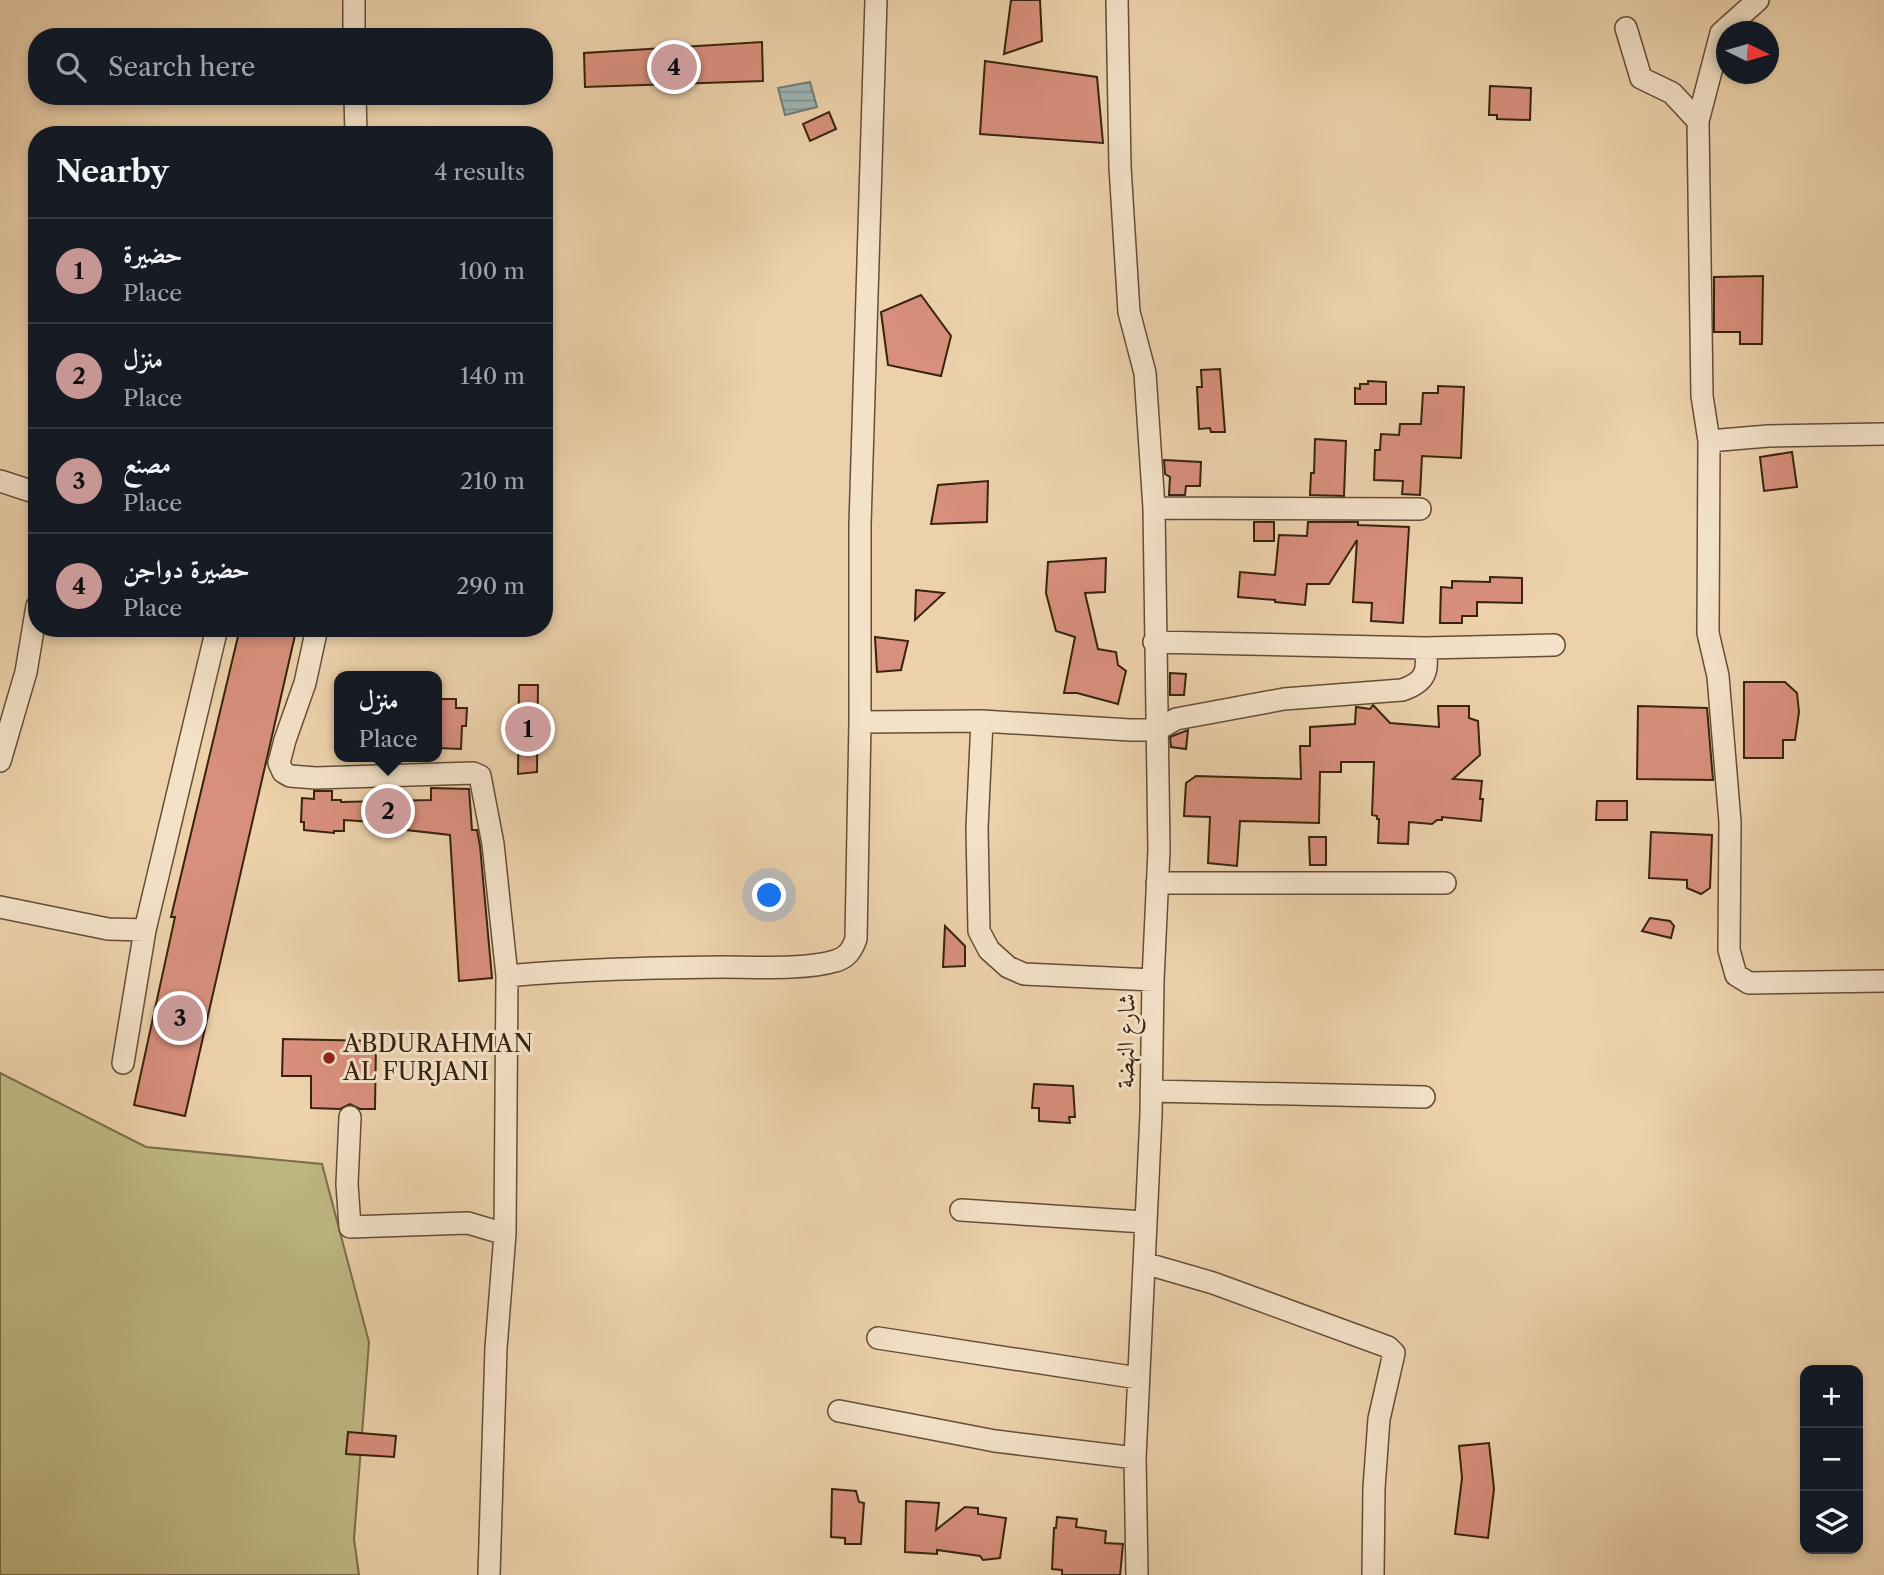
<!DOCTYPE html>
<html lang="en">
<head>
<meta charset="utf-8">
<style>
  body { margin:0; font-family:"Libre Caslon Text",Amiri,serif; background:#242831; color:#f1f3f6 }
  .controls { position:absolute; right:21px; bottom:21px; display:grid; overflow:hidden; border-radius:14px; box-shadow:0 4px 10px #0003 }
  .controls button { width:63px; height:63px; display:grid; place-items:center; padding:0; border:0; border-bottom:2px solid #363941; background:#171b24; color:#f1f3f6; font:35px sans-serif }
  .compass { position:absolute; left:1716px; top:21px; width:63px; height:63px; border-radius:50%; background:#171b24; box-shadow:0 4px 10px #0003; rotate:95deg }
  .you { position:absolute; left:770px; top:896px; width:24px; height:24px; margin:-18px; border:5px solid #fff; border-radius:50%; background:#1a73e8; box-shadow:0 0 0 10px #1a73e833 }
  .badge { display:grid; place-items:center; width:46px; height:46px; border-radius:50%; background:#c59692; color:#111; font-size:23px; font-weight:700 }
  .pin { position:absolute; translate:-50% -50%; border:4px solid #fff; box-shadow:0 2px 7px #0006 }
  .popup { position:absolute; left:334px; top:671px; width:108px; height:91px; box-sizing:border-box; display:grid; place-content:center; border-radius:14px; background:#171b24; filter:drop-shadow(0 2px 5px #0005); font-size:23px; white-space:nowrap; color:#9ea1a6 }
  .popup b { font-size:26px; color:#f1f3f6 }
  .popup::after { content:''; position:absolute; left:50%; top:100%; margin-left:-14px; border:14px solid transparent; border-top-color:#171b24 }
  .list { margin:0; padding:0; list-style:none }
  h2 { display:flex; justify-content:space-between; align-items:center; height:91px; margin:0; padding:0 28px; font-size:30px }
  h2 small { font-size:23px; font-weight:400; color:#9ea1a6 }
  .list li { display:grid; grid-template-columns:46px 1fr auto; gap:21px; align-items:center; box-sizing:border-box; height:105px; padding:0 28px; border-top:2px solid #363941 }
  .list b { display:block; font-size:26px; white-space:nowrap }
  .list p { margin:0; font-size:23px; white-space:nowrap; color:#9ea1a6 }
  .list em { font-size:23px; font-style:normal; color:#9ea1a6 }
  .icon { flex:none; width:38px; height:38px; fill:none; stroke:currentColor; stroke-width:2; stroke-linecap:round; stroke-linejoin:round }
  .map { position:relative; flex:none; width:1884px; height:1575px; overflow:hidden }
  .search { position:absolute; background:#171b24; box-shadow:0 4px 10px #0003; left:28px; top:28px; width:525px; height:77px; display:flex; align-items:center; gap:18px; box-sizing:border-box; padding:0 24px; border-radius:28px; color:#9ea1a6; font-size:26px }
  .panel { position:absolute; background:#171b24; box-shadow:0 4px 10px #0003; left:28px; top:126px; width:525px; height:511px; border-radius:28px }
  .map>svg:first-child { display:block }
  .grass { fill:#bfb983; stroke:#7a6e49; stroke-width:2 }
  .water { fill:url(#water-rules); stroke:#737b71; stroke-width:2 }
  .building { fill:#d88f7d; stroke:#36230f; stroke-width:2 }
  .lines { fill:none; stroke-linecap:round; stroke-linejoin:round }
  .minor-casing { stroke:#644e36; stroke-width:24 }
  .minor { stroke:#f3e1c8; stroke-width:21 }
  .poi-dot { fill:#8f2418; stroke:#f3e1c8; stroke-width:2.5 }
  .labels { text-anchor:middle; stroke-width:6; stroke-linejoin:round; paint-order:stroke }
  .street-label { font-size:24px; fill:#36230f; stroke:#f3e1c8 }
  .poi-label { font-size:24px; fill:#36230f; stroke:#f3e1c8; text-anchor:start }
</style>
</head>
<body>
<div class="map">
<svg width="1884" height="1575" viewBox="0 0 1884 1575">
  <defs>
    <pattern id="water-rules" width="6" height="5" patternUnits="userSpaceOnUse" patternTransform="scale(1.75)"><rect width="6" height="5" fill="#9cb5b3"/><path d="M0 2.5h6" fill="none" stroke="#809390"/></pattern>
  </defs>
  <rect width="100%" height="100%" fill="#ecd1ab"/>
  <filter id="stains"><feTurbulence type="fractalNoise" baseFrequency=".00286" numOctaves="4"/><feColorMatrix values="0 0 0 0 .2 0 0 0 0 .09 0 0 0 0 .02 0 0 0 .5 -.17"/></filter>
  <radialGradient id="worn" r=".72"><stop offset=".6" stop-color="#630" stop-opacity="0"/><stop offset="1" stop-color="#630" stop-opacity=".3"/></radialGradient>
  <path class="grass" d="M 0,1073 L 146,1147 L 322,1164 L 369,1342 L 354,1539 L 359,1575 L 0,1575 Z"/>
  <path class="water" d="M 810,82 L 817,107 L 785,115 L 778,88 Z"/>
  <path class="building" d="M 1011,0 L 1040,0 L 1042,41 L 1004,54 Z
    M 762,42 L 763,81 L 585,87 L 584,53 Z
    M 985,61 L 1097,77 L 1103,143 L 980,134 Z
    M 1490,86 L 1531,88 L 1530,120 L 1497,119 L 1497,115 L 1489,115 Z
    M 829,112 L 836,129 L 810,141 L 803,124 Z
    M 1763,276 L 1762,344 L 1740,344 L 1740,332 L 1714,332 L 1714,277 Z
    M 921,295 L 951,336 L 941,376 L 888,365 L 881,312 Z
    M 1220,369 L 1225,432 L 1211,432 L 1210,428 L 1199,429 L 1197,387 L 1202,387 L 1201,370 Z
    M 1368,381 L 1386,382 L 1386,404 L 1355,404 L 1355,388 L 1360,389 L 1360,384 L 1368,384 Z
    M 1438,386 L 1464,387 L 1461,458 L 1422,456 L 1420,495 L 1402,494 L 1403,481 L 1374,480 L 1375,450 L 1380,450 L 1381,434 L 1399,435 L 1400,424 L 1421,424 L 1423,393 L 1438,393 Z
    M 1315,439 L 1346,441 L 1344,496 L 1310,495 L 1311,473 L 1314,473 Z
    M 1792,452 L 1797,487 L 1764,491 L 1760,457 Z
    M 1164,460 L 1201,462 L 1200,486 L 1186,486 L 1185,495 L 1169,495 L 1170,477 L 1165,474 Z
    M 988,481 L 987,522 L 931,524 L 938,485 Z
    M 1254,522 L 1274,522 L 1274,541 L 1254,541 Z
    M 1308,522 L 1358,522 L 1358,525 L 1409,527 L 1403,623 L 1371,621 L 1372,603 L 1353,602 L 1357,540 L 1329,584 L 1307,584 L 1305,605 L 1275,602 L 1275,600 L 1238,597 L 1240,572 L 1275,575 L 1279,535 L 1307,536 Z
    M 1106,558 L 1105,592 L 1085,593 L 1098,649 L 1116,652 L 1118,665 L 1126,671 L 1118,704 L 1077,693 L 1064,693 L 1075,637 L 1056,631 L 1046,593 L 1048,562 Z
    M 1490,577 L 1522,578 L 1522,603 L 1477,602 L 1477,616 L 1462,616 L 1462,623 L 1440,623 L 1441,587 L 1452,588 L 1452,581 L 1490,582 Z
    M 916,590 L 944,593 L 915,620 Z
    M 240,628 L 283,628 L 296,631 L 185,1116 L 134,1105 L 175,917 L 171,917 Z
    M 875,637 L 908,641 L 901,670 L 877,672 Z
    M 1170,673 L 1186,674 L 1184,695 L 1170,695 Z
    M 1744,682 L 1785,682 L 1797,693 L 1799,712 L 1795,740 L 1783,740 L 1783,758 L 1744,758 Z
    M 519,685 L 538,685 L 537,772 L 518,774 Z
    M 439,699 L 456,699 L 456,708 L 467,708 L 466,726 L 462,726 L 461,749 L 438,748 Z
    M 1373,705 L 1390,723 L 1439,727 L 1438,706 L 1469,706 L 1469,718 L 1478,721 L 1480,755 L 1453,779 L 1482,781 L 1480,799 L 1483,799 L 1481,821 L 1442,817 L 1442,820 L 1437,820 L 1432,824 L 1409,822 L 1408,844 L 1378,843 L 1379,819 L 1377,819 L 1377,816 L 1372,815 L 1374,762 L 1341,762 L 1341,772 L 1320,772 L 1319,823 L 1240,821 L 1237,866 L 1208,863 L 1210,817 L 1184,816 L 1186,783 L 1196,776 L 1301,779 L 1300,746 L 1310,746 L 1310,727 L 1355,724 L 1356,707 L 1370,709 Z
    M 1638,706 L 1707,708 L 1713,780 L 1637,779 Z
    M 1188,730 L 1186,749 L 1171,747 L 1170,737 Z
    M 431,788 L 469,789 L 472,830 L 477,830 L 480,846 L 492,978 L 459,981 L 450,835 L 389,828 L 389,823 L 344,820 L 344,831 L 334,831 L 334,833 L 304,830 L 304,822 L 301,822 L 302,798 L 314,799 L 314,791 L 332,791 L 332,800 L 341,800 L 341,802 L 431,800 Z
    M 1597,801 L 1627,801 L 1627,820 L 1596,820 Z
    M 1651,832 L 1712,835 L 1710,888 L 1701,894 L 1687,888 L 1687,880 L 1649,878 Z
    M 1309,837 L 1326,837 L 1326,865 L 1310,865 Z
    M 1650,918 L 1670,921 L 1674,926 L 1671,938 L 1642,931 Z
    M 945,926 L 965,946 L 965,966 L 943,967 Z
    M 283,1039 L 376,1041 L 375,1109 L 360,1109 L 350,1104 L 340,1109 L 311,1108 L 311,1076 L 282,1076 Z
    M 1034,1084 L 1073,1086 L 1075,1117 L 1069,1117 L 1070,1123 L 1039,1121 L 1039,1108 L 1032,1108 Z
    M 348,1432 L 396,1436 L 394,1457 L 346,1454 Z
    M 1489,1443 L 1494,1489 L 1488,1538 L 1455,1534 L 1462,1478 L 1459,1446 Z
    M 832,1489 L 856,1491 L 859,1502 L 864,1503 L 861,1544 L 845,1544 L 845,1538 L 831,1537 Z
    M 906,1501 L 939,1503 L 936,1530 L 965,1507 L 978,1508 L 978,1514 L 1006,1518 L 1000,1558 L 983,1560 L 980,1556 L 937,1550 L 937,1554 L 905,1552 Z
    M 1057,1517 L 1077,1519 L 1076,1527 L 1106,1531 L 1105,1543 L 1123,1544 L 1120,1575 L 1062,1575 L 1062,1570 L 1052,1569 L 1054,1528 L 1056,1528 Z"/>
  <g class="lines">
    <defs>
      <path id="minor" d="M 354,0 L 354,37
        M 1117,0 L 1120,167 L 1129,312 L 1145,373 L 1154,508 L 1159,850 L 1153,980 L 1151,1115 L 1135,1458 L 1137,1575
        M 1626,28 L 1641,78 L 1672,93 L 1698,121 L 1702,396 L 1709,441 L 1708,633 L 1718,676 L 1730,822 L 1729,950 L 1736,975 L 1749,983 L 1884,981
        M 355,96 L 356,135
        M 1698,121 L 1721,33 L 1758,0
        M 1709,441 L 1768,436 L 1884,434
        M 0,481 L 37,493
        M 1154,508 L 1420,509
        M 317,628 L 305,683 L 285,740 L 279,763 L 283,772 L 290,776 L 316,778 L 473,773 L 480,776 L 493,844 L 507,976
        M 1425,648 L 1554,645
        M 982,721 L 977,828 L 979,931 L 989,950 L 1008,967 L 1024,974 L 1153,980
        M 860,722 L 982,721 L 1130,730 L 1157,730 L 1176,719 L 1284,699 L 1402,690 C 1426,682 1429,671 1425,648 L 1154,642
        M 0,761 L 26,672 L 37,606
        M 1157,883 L 1445,883
        M 0,907 L 108,929 L 145,930
        M 123,1063 L 145,930 L 217,628
        M 1151,1091 L 1424,1097
        M 350,1117 L 347,1184 L 350,1227 L 468,1223 L 505,1234
        M 961,1210 L 1144,1222
        M 1144,1263 L 1213,1283 L 1388,1347 L 1394,1353 L 1379,1419 L 1374,1488 L 1373,1575
        M 878,1338 L 1138,1378
        M 839,1411 L 995,1441 L 1135,1458
        M 489,1575 L 496,1348 L 505,1234 L 507,976 C 579,969 650,968 722,967 C 754,967 806,970 835,961 C 847,958 852,950 856,939 L 860,722 L 860,525 L 876,0"/>
    </defs>
    <use href="#minor" class="minor-casing"/>
    <use href="#minor" class="minor"/>
  </g>
  <circle class="poi-dot" cx="329" cy="1058" r="7"/>
  <g class="labels">
    <g class="street-label">
      <text transform="translate(1126 1041) rotate(-89)" y="8">شارع النهضة</text>
    </g>
    <g class="poi-label">
      <text x="343" y="1052">ABDURAHMAN<tspan x="343" dy="28">AL FURJANI</tspan></text>
    </g>
  </g>
  <rect width="100%" height="100%" filter="url(#stains)"/>
  <rect width="100%" height="100%" fill="url(#worn)"/>
</svg>
<div class="controls">
<button>+</button>
<button>−</button>
<button><svg class="icon" aria-label="layers" viewBox="0 0 24 24"><path d="M12 4l9 5-9 5-9-5zM3 14l9 5 9-5"/></svg></button>
</div>
<svg class="compass" viewBox="-18 -18 36 36"><path d="M0-13l5 13h-10z" fill="#e53935"/><path d="M0 13l5-13h-10z" fill="#9ea1a6"/></svg>
<div class="you"></div>
<div class="pin badge" style="left:528px;top:729px">1</div>
<div class="pin badge" style="left:388px;top:811px">2</div>
<div class="popup"><b>منزل</b>Place</div>
<div class="pin badge" style="left:180px;top:1018px">3</div>
<div class="pin badge" style="left:674px;top:67px">4</div>
<div class="search"><svg class="icon" aria-label="search" viewBox="0 0 24 24"><circle cx="10" cy="10" r="6"/><path d="M15 15l6 6"/></svg>Search here</div>
<section class="panel">
<h2>Nearby<small>4 results</small></h2>
<ul class="list">
<li><span class="badge">1</span><div><b>حضيرة</b><p>Place</p></div><em>100 m</em></li>
<li><span class="badge">2</span><div><b>منزل</b><p>Place</p></div><em>140 m</em></li>
<li><span class="badge">3</span><div><b>مصنع</b><p>Place</p></div><em>210 m</em></li>
<li><span class="badge">4</span><div><b>حضيرة دواجن</b><p>Place</p></div><em>290 m</em></li>
</ul>
</section>
</div>
</body>
</html>
